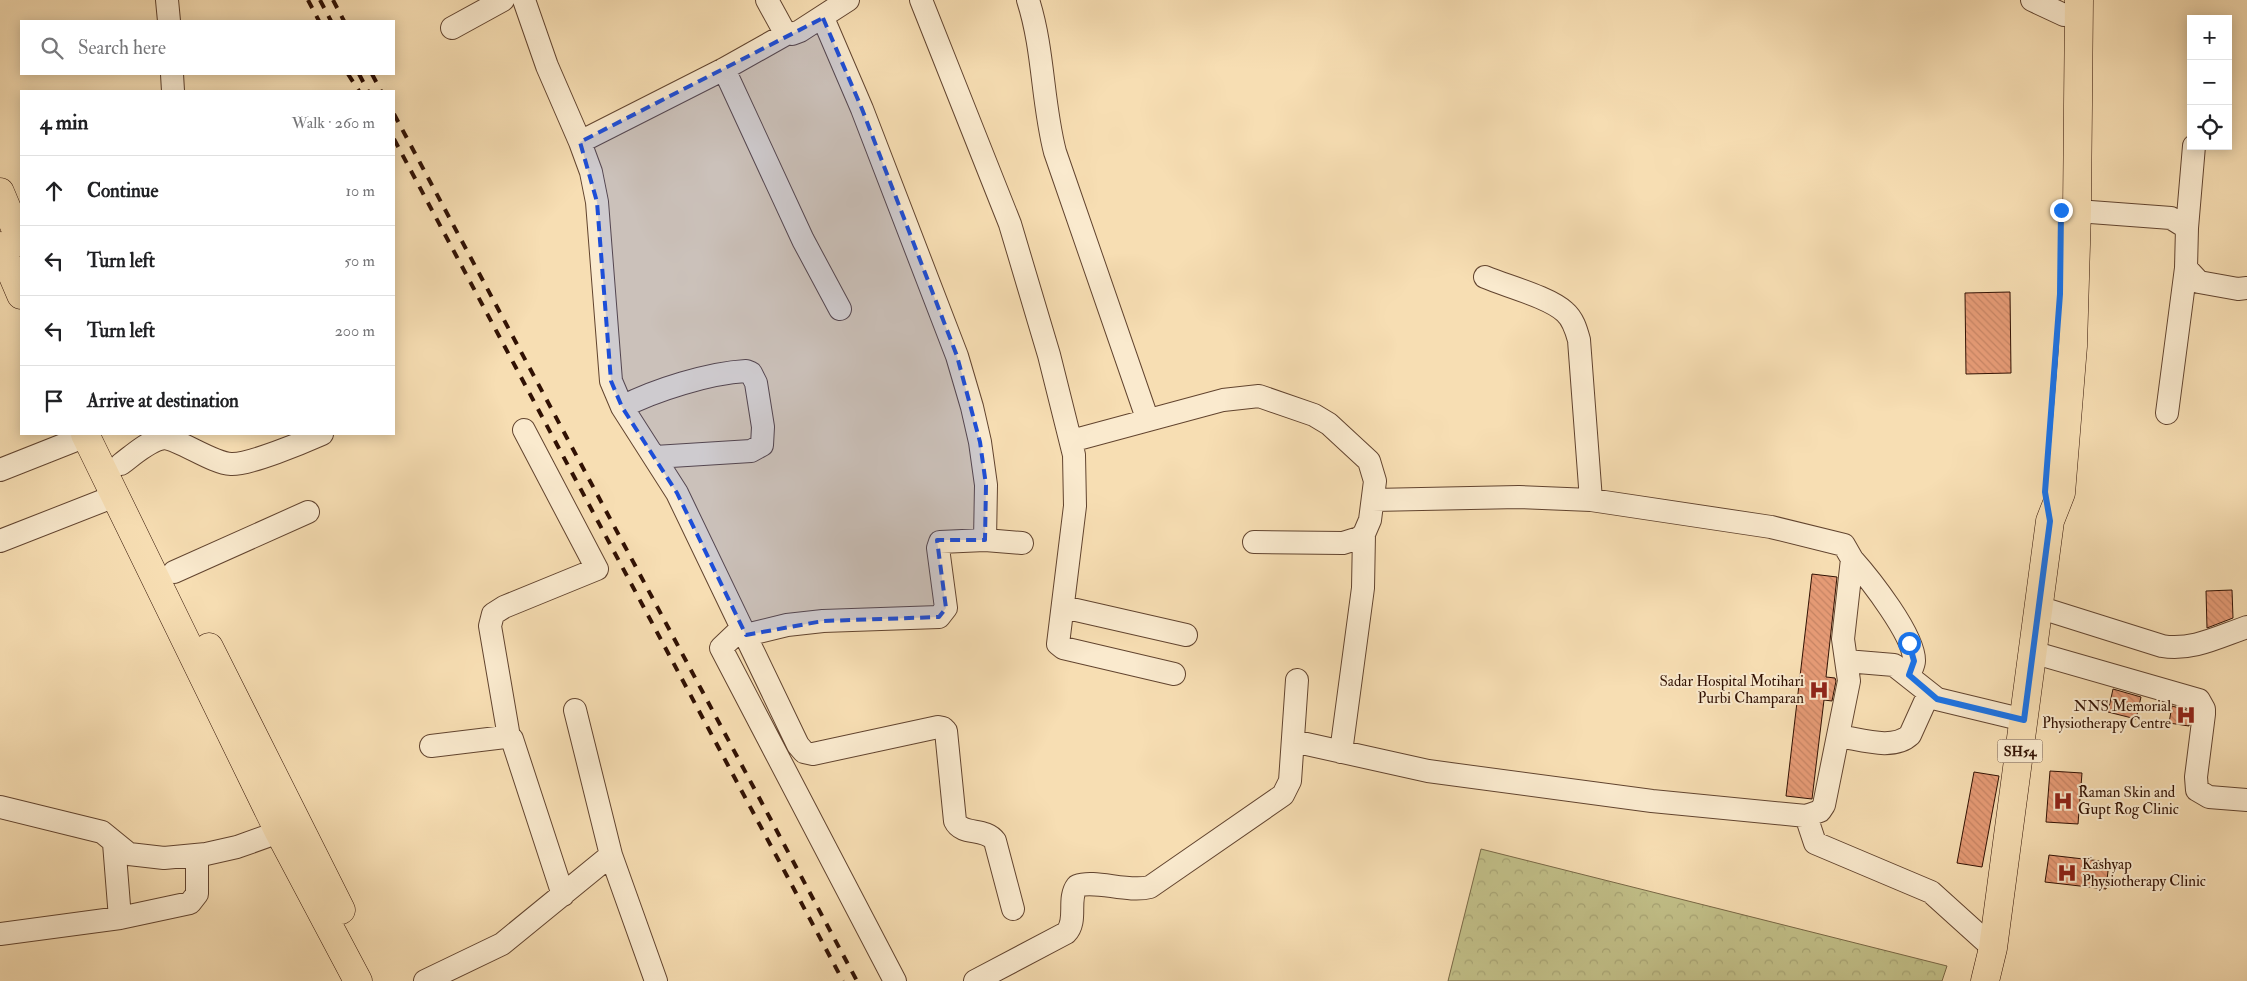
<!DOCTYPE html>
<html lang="en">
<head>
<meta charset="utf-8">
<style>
  body { margin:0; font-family:"IM FELL Double Pica",serif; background:#f2f2f2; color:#202124 }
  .controls { position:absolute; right:15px; top:15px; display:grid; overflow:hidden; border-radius:0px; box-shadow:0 2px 12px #0003 }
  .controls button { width:45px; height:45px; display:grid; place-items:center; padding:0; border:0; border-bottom:1px solid #e0e0e0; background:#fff; color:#202124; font:25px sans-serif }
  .stop { position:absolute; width:15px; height:15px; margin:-11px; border:4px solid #1a73e8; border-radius:50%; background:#fff }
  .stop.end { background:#1a73e8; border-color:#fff; box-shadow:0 1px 5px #0008 }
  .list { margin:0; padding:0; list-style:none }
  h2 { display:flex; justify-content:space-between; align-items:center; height:65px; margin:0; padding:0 20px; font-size:21px }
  h2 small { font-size:16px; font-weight:400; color:#757577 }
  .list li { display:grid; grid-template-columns:32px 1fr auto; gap:15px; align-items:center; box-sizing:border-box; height:70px; padding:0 20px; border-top:1px solid #e0e0e0 }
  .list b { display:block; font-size:19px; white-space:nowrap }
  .list em { font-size:16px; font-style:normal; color:#757577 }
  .icon { flex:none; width:28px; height:28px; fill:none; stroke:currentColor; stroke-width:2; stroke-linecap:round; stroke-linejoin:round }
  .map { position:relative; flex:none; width:2247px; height:981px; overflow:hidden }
  .search { position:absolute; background:#fff; box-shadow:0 2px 12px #0003; left:20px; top:20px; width:375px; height:55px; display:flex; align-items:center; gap:12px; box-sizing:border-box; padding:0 18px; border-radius:0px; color:#757577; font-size:19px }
  .panel { position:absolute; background:#fff; box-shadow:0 2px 12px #0003; left:20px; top:90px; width:375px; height:345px; border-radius:0px }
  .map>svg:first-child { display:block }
  .park { fill:url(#park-crowns); stroke:#7a6846 }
  .building { fill:url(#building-back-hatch); stroke:#311103 }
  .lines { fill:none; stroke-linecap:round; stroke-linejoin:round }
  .minor-casing { stroke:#62442f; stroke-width:24 }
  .major-casing { stroke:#311103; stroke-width:29 }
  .minor { stroke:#faeace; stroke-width:22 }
  .major { stroke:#f7deb3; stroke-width:28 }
  .rail { stroke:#311103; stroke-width:4; stroke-dasharray:9 9; stroke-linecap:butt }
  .route { stroke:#1a73e8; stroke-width:6 }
  .marked { fill:#1d4ed8; fill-opacity:0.2; stroke:#1d4ed8; stroke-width:4; stroke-dasharray:10 6; stroke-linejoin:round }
  .labels { text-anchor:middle; stroke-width:4; stroke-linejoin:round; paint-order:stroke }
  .shield { fill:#faeace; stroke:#6d5240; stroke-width:1 }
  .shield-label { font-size:14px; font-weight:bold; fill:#311103 }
  .poi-label { font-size:15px; fill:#311103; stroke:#faeace; text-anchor:end }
</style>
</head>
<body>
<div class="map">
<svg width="2247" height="981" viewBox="0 0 2247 981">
  <defs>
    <pattern id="park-crowns" width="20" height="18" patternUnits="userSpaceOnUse" patternTransform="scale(1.25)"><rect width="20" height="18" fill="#c2c089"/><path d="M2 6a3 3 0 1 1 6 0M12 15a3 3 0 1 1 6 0" fill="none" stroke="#a7a475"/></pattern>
    <pattern id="building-back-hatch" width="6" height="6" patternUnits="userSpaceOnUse" patternTransform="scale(1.25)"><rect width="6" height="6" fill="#e69b76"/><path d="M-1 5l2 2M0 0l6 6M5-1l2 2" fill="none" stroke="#c68464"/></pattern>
  </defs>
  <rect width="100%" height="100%" fill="#f7deb3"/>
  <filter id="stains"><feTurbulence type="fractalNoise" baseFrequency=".004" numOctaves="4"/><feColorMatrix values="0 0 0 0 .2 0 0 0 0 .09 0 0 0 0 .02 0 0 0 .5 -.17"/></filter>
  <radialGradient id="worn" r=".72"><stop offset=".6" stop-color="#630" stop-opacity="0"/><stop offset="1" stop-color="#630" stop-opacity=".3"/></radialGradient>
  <path class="park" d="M 1481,849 L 1947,966 L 1942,981 L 1448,981 Z"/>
  <path class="building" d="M 2010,292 L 2011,373 L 1966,374 L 1965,293 Z
    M 1812,574 L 1837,577 L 1826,677 L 1835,678 L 1836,681 L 1832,701 L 1824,700 L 1812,799 L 1786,796 Z
    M 2232,590 L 2233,618 L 2207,628 L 2206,591 Z
    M 2113,689 L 2141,697 L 2136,719 L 2108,712 Z
    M 2172,706 L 2190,711 L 2189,726 L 2169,723 Z
    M 2050,771 L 2082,773 L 2078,824 L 2046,822 Z
    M 1974,772 L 1999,776 L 1982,867 L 1957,863 Z
    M 2049,855 L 2109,862 L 2106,889 L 2045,882 Z"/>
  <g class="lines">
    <defs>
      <path id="minor" d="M 167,0 L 169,21
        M 524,0 L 547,66 L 580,142 L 591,172 L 597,202 L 611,381 L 622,407 L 677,493 L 798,745 L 804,752 L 813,754 L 938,727 L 943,728 L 946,731 L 955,821 C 962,836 985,827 995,841 L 1013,909
        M 767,0 L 784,31 L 792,34 L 800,31 L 848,0
        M 921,0 L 1010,224 L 1049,355 L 1074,455 L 1075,506 L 1058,644 L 1063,648 L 1174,674
        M 1028,0 C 1044,50 1042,102 1055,152 L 1147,418
        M 2032,0 L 2064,15
        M 823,18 L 862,109 L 957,356 L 972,407 L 980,442 L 986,485 L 985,540
        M 452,28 L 503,0
        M 724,69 L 803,240 L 840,309
        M 172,74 L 173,91
        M 580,142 L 724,69 L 788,33
        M 2077,211 L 2171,218 L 2187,228 L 2186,268 L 2199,282 L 2238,289 L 2247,288
        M 2187,228 L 2194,146
        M 1485,277 C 1506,286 1549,297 1565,312 C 1573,319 1576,329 1579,340 L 1591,500
        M 622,407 C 655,390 709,373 746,371 L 751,373 L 756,383 L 763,427 L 762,445 L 751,451 L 655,457
        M 2167,413 L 2186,268
        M 1071,441 L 1223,400 L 1259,396 L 1314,415 L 1329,424 L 1369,461 L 1375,481 L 1370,520 L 1364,534 L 1359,538 L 1343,543 L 1254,542
        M 121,464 C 133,455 146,443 160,439 C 173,434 210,463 231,464 C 249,465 304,442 322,434
        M 0,470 L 86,436
        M 0,541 L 115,496
        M 1852,559 C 1869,578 1915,636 1914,661 C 1914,665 1911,670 1909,675
        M 174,572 L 308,512
        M 1063,607 L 1186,635
        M 2038,607 L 2162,646 C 2192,651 2218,637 2247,627
        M 742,628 L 721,648 L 895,981
        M 746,635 L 787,625 L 823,621 L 939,617 L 946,608 L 938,548 L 940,542 L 985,540 L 1022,543
        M 2032,652 L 2199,700 L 2204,709 L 2204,714 L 2196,777 L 2197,790 L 2209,797 L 2247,800
        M 1846,661 L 1894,665 L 1937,699 L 2024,720
        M 575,710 L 611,855 L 656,981
        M 1838,736 C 1860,739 1893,751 1910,735 L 1929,693
        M 509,737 L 490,626 L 493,614 L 504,607 L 597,569 L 524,430
        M 1293,741 L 1428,771 L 1652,801 L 1806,816 L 1820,811 L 1824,805 L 1849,681 L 1843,639 L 1852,559 L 1844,545 L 1771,527 L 1591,500 L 1519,497 L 1373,500
        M 431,746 L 505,737 L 512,739 L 563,895
        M 1341,752 L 1363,588 L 1364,534
        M 0,807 L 102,832 L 129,854 L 164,858 L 206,854 L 237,847 L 279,832
        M 1806,816 L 1815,843 L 1931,892 L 1993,948
        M 114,843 L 120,918
        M 0,934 L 120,918 L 190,903 L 197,894 L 197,855
        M 425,981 L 502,944 L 611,855
        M 975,981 L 1066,933 C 1078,921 1067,899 1077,886 C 1095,879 1127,893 1150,887 L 1283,795 L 1290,781 L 1297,680"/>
      <path id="major" d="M 0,192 L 21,242
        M 0,246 L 21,295
        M 85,434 L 279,832 L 358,981
        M 209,647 L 341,910
        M 1985,981 L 1993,948 L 2050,521 L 2061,493 L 2073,346 L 2077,211 L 2079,0"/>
    </defs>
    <use href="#minor" class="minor-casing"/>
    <use href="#major" class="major-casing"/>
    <use href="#minor" class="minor"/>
    <use href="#major" class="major"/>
    <path class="rail" d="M 308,0 L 319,21
      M 320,0 L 331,21
      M 333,0 L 344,21
      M 348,74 L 359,91
      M 359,74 L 368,91
      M 372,74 L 381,91
      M 394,114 L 857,981
      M 394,139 L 843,981"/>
  </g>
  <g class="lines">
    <path class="route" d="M 1909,643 L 1914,661 L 1909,675 L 1937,699 L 2024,720 L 2050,521 L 2045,492 L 2060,294 L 2061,210"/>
  </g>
  <path class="marked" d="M 823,18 L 862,109 L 957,356 L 980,442 L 986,485 L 985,540 L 937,540 L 946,608 L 939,617 L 823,621 L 746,635 L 677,493 L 622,407 L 611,381 L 597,202 L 580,142 Z"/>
  <defs>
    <symbol id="hospital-bare" viewBox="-9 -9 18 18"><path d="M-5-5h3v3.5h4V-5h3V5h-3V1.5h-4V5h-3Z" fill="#8f2418" stroke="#faeace" stroke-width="2.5" paint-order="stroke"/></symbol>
  </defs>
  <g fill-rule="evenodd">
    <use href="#hospital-bare" x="1805" y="676" width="28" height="28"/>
    <use href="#hospital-bare" x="2172" y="701" width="28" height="28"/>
    <use href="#hospital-bare" x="2049" y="787" width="28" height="28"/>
    <use href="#hospital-bare" x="2053" y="859" width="28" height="28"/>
  </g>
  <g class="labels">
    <rect class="shield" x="1997.5" y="739.5" width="45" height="23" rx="4"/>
    <g class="shield-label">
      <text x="2020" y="756">SH54</text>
    </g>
    <g class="poi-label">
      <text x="1804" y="686">Sadar Hospital Motihari<tspan x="1804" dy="17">Purbi Champaran</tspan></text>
      <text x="2171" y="711">NNS Memorial<tspan x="2171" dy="17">Physiotherapy Centre</tspan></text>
      <text x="2078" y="797" text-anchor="start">Raman Skin and<tspan x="2078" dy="17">Gupt Rog Clinic</tspan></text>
      <text x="2082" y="869" text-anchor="start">Kashyap<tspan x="2082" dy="17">Physiotherapy Clinic</tspan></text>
    </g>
  </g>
  <rect width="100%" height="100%" filter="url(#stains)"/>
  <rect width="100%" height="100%" fill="url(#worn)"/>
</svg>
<div class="controls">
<button>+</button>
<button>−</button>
<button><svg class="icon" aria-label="locate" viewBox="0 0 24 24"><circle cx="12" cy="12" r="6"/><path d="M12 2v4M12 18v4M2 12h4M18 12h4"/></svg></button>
</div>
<div class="stop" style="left:1909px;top:643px"></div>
<div class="stop end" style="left:2061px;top:210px"></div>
<div class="search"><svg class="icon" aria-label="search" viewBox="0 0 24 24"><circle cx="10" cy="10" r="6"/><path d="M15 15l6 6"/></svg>Search here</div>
<section class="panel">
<h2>4 min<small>Walk · 260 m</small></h2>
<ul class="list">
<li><svg class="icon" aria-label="ahead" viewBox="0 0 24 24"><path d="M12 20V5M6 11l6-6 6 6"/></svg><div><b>Continue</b></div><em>10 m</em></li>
<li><svg class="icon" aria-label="left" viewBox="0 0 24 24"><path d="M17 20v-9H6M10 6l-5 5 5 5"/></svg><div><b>Turn left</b></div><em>50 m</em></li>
<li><svg class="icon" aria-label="left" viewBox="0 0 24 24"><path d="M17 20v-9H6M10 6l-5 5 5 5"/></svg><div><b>Turn left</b></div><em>200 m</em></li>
<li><svg class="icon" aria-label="arrive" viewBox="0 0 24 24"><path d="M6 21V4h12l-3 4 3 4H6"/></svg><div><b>Arrive at destination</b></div></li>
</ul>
</section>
</div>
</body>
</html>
